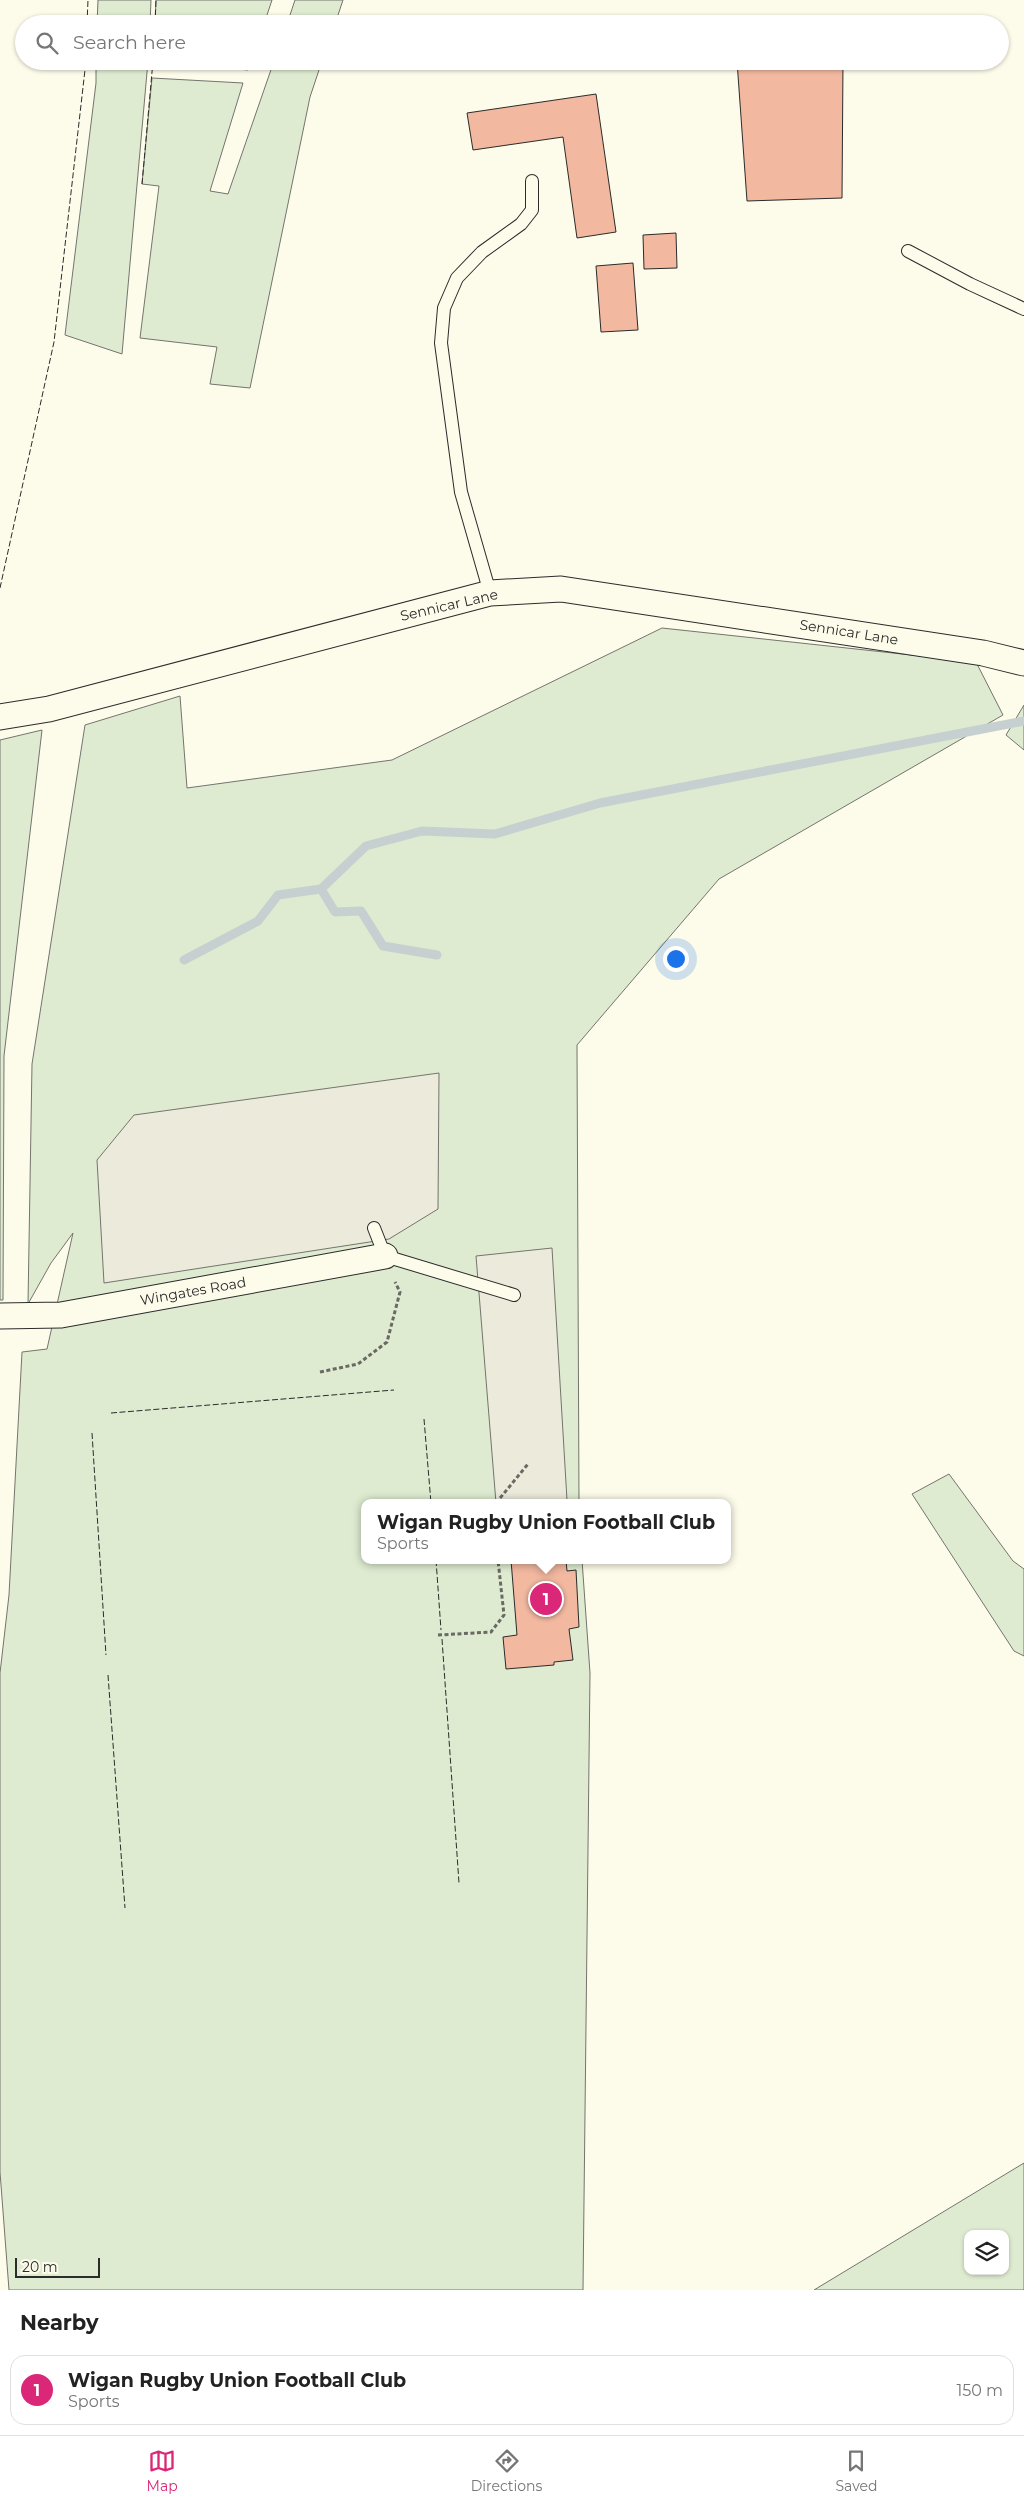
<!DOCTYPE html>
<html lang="en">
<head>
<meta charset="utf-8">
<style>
  body { margin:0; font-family:Montserrat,sans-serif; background:#f6f6f6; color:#222 }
  .controls { position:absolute; right:15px; bottom:15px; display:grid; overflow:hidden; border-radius:10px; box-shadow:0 1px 4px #0004 }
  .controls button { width:45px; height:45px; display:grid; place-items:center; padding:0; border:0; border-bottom:1px solid #e0e0e0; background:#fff; color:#222; font:25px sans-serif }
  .scale { position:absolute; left:15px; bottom:12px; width:85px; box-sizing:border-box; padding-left:5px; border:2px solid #2b2b2b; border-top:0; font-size:14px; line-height:18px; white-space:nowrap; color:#2b2b2b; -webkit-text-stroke:4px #fdfbea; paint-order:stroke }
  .you { position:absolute; left:675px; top:958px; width:18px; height:18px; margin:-12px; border:4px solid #fff; border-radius:50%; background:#1a73e8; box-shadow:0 0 0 8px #1a73e833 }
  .badge { display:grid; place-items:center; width:32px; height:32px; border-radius:50%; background:#db2777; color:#fff; font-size:16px; font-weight:700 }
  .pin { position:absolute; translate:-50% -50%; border:2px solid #fff; box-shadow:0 1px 5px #0006 }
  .popup { position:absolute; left:361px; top:1499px; width:370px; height:65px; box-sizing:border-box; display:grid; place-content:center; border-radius:10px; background:#fff; filter:drop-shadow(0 1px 4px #0005); font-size:16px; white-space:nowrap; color:#767676 }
  .popup b { font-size:19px; color:#222 }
  .popup::after { content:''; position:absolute; left:50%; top:100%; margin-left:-10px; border:10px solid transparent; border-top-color:#fff }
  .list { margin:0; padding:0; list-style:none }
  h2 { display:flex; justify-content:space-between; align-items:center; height:65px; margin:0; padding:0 20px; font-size:21px }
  h2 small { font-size:16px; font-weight:400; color:#767676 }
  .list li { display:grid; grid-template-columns:32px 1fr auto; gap:15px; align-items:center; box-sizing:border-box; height:70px; margin:0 10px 10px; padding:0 10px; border:1px solid #e0e0e0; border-radius:15px }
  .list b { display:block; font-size:19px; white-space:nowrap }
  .list p { margin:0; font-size:16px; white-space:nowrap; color:#767676 }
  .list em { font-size:16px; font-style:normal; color:#767676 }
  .icon { flex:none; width:28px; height:28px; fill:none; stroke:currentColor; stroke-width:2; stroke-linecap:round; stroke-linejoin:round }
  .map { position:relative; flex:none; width:1024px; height:2290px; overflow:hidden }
  .search { position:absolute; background:#fff; box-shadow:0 1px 4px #0004; left:15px; right:15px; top:15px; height:55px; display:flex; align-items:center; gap:12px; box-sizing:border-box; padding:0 18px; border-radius:28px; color:#767676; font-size:19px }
  .sheet { height:145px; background:#fff }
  nav { display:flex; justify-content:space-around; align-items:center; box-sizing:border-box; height:70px; border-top:1px solid #e0e0e0; background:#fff; font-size:14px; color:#767676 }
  nav a { display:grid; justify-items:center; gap:2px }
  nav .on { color:#db2777 }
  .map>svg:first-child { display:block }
  .green { fill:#deebd1; stroke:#74746e; fill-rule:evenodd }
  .parking { fill:#eceadb; stroke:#74746e }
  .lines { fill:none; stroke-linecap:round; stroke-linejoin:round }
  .stream { stroke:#c7d0d0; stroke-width:9 }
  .building { fill:#f2b8a0; stroke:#2b2b2b }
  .service-casing { stroke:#2b2b2b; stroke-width:14 }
  .minor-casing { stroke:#2b2b2b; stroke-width:27 }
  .path { stroke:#6a6964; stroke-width:3; stroke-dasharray:4 2.5; stroke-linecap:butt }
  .service { stroke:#fdfbea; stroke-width:12 }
  .minor { stroke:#fdfbea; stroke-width:25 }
  .fence { stroke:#2b2b2b; stroke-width:1; stroke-dasharray:6 2.5; stroke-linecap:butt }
  .labels { text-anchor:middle; stroke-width:4; stroke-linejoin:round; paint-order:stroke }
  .street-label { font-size:14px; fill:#2b2b2b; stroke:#fdfbea }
</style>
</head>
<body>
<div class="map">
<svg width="1024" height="2290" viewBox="0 0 1024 2290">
  <rect width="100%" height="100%" fill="#fdfbea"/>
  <path class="green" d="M 98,0 L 151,0 L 150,24 L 97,24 Z
    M 156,0 L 272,0 L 264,24 L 155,24 Z
    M 295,0 L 343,0 L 335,24 L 287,24 Z
    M 96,61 L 148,61 L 122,354 L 65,335 L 96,83 Z
    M 153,61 L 251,61 L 248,70 Z
    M 274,61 L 322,61 L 310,97 L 250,388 L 210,384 L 217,347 L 140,338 L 159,186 L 142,184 L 152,78 L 243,83 L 210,191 L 228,194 Z
    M 662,628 L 976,662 L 1003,715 L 719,879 L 577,1045 L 579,1503 L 365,1503 L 365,1560 L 582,1560 L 590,1673 L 583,2290 L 9,2290 L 0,2172 L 0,1673 L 9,1595 L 22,1352 L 47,1349 L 73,1233 L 51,1263 L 28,1304 L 32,1064 L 85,725 L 180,696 L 187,788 L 392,760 Z
    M 1024,705 L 1024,750 L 1006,735 Z
    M 42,730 L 4,1056 L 3,1300 L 0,1300 L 0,740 Z
    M 949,1474 L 1013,1561 L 1024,1569 L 1024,1656 L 1014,1651 L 912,1494 Z
    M 1024,2163 L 1024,2290 L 814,2290 ZM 968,2234 L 1005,2234 L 1005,2271 L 968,2271 Z"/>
  <path class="parking" d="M 439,1073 L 438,1209 L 389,1239 L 104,1283 L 97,1160 L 134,1115 Z
    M 552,1248 L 567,1500 L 496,1503 L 476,1256 Z"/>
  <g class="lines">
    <path class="stream" d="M 437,955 L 383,946 L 361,911 L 335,912 L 321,889 L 366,846 L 422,831 L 495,834 L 600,803 L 1024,721
      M 184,960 L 258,921 L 278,895 L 321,889"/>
  </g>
  <path class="building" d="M 737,61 L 843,61 L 842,198 L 747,201 Z
    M 596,94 L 616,232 L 577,238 L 563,137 L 473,150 L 467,113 Z
    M 676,233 L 677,268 L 644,269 L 643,235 Z
    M 633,263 L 638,330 L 601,332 L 596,266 Z
    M 511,1560 L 566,1560 L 567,1571 L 576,1570 L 579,1627 L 569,1629 L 573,1660 L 554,1662 L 554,1665 L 506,1669 L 503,1637 L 517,1635 Z"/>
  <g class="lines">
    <defs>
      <path id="service" d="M 908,251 L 970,284 L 1024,309
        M 490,593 L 461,492 L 441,343 L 444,308 L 457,278 L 482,252 L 521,224 L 532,210 L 532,181
        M 374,1228 L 385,1256 L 514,1295"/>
      <path id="minor" d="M 0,717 L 49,709 L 490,593 L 561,589 L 983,653 L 1024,663
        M 0,1316 L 61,1315 L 385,1256"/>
    </defs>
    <use href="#service" class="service-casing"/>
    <use href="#minor" class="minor-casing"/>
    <path class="path" d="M 320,1372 L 358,1364 L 387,1342 L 400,1292 L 395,1282
      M 496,1503 L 528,1464
      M 438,1635 L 491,1632 L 504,1615 L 498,1560"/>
    <use href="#service" class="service"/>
    <use href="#minor" class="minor"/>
    <path class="fence" d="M 87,24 L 88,0
      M 155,24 L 156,0
      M 142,184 L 153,61
      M 0,588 L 54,342 L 86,61
      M 111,1413 L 394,1390
      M 424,1419 L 431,1503
      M 92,1433 L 106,1655
      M 436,1560 L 441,1630
      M 442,1639 L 459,1883
      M 108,1675 L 125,1908"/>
  </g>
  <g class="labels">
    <g class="street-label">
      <text transform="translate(449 605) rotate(-13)" y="5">Sennicar Lane</text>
      <text transform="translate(849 632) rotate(9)" y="5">Sennicar Lane</text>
      <text transform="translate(193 1291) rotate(-10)" y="5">Wingates Road</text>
    </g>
  </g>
</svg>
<div class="controls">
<button><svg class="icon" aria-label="layers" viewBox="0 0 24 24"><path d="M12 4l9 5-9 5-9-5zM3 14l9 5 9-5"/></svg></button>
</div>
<div class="scale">20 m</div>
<div class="you"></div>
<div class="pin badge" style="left:546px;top:1599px">1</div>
<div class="popup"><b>Wigan Rugby Union Football Club</b>Sports</div>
<div class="search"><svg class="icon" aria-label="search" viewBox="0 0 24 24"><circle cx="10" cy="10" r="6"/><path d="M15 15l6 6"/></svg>Search here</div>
</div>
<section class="sheet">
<h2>Nearby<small></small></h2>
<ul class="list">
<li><span class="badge">1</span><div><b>Wigan Rugby Union Football Club</b><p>Sports</p></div><em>150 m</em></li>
</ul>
</section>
<nav>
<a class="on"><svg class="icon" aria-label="map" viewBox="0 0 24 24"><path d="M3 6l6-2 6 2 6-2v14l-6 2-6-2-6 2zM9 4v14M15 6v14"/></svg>Map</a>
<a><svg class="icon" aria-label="directions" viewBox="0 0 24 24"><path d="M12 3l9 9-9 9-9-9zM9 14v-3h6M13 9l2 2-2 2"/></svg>Directions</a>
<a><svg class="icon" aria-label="saved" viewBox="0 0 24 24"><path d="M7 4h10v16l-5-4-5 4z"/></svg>Saved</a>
</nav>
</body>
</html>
